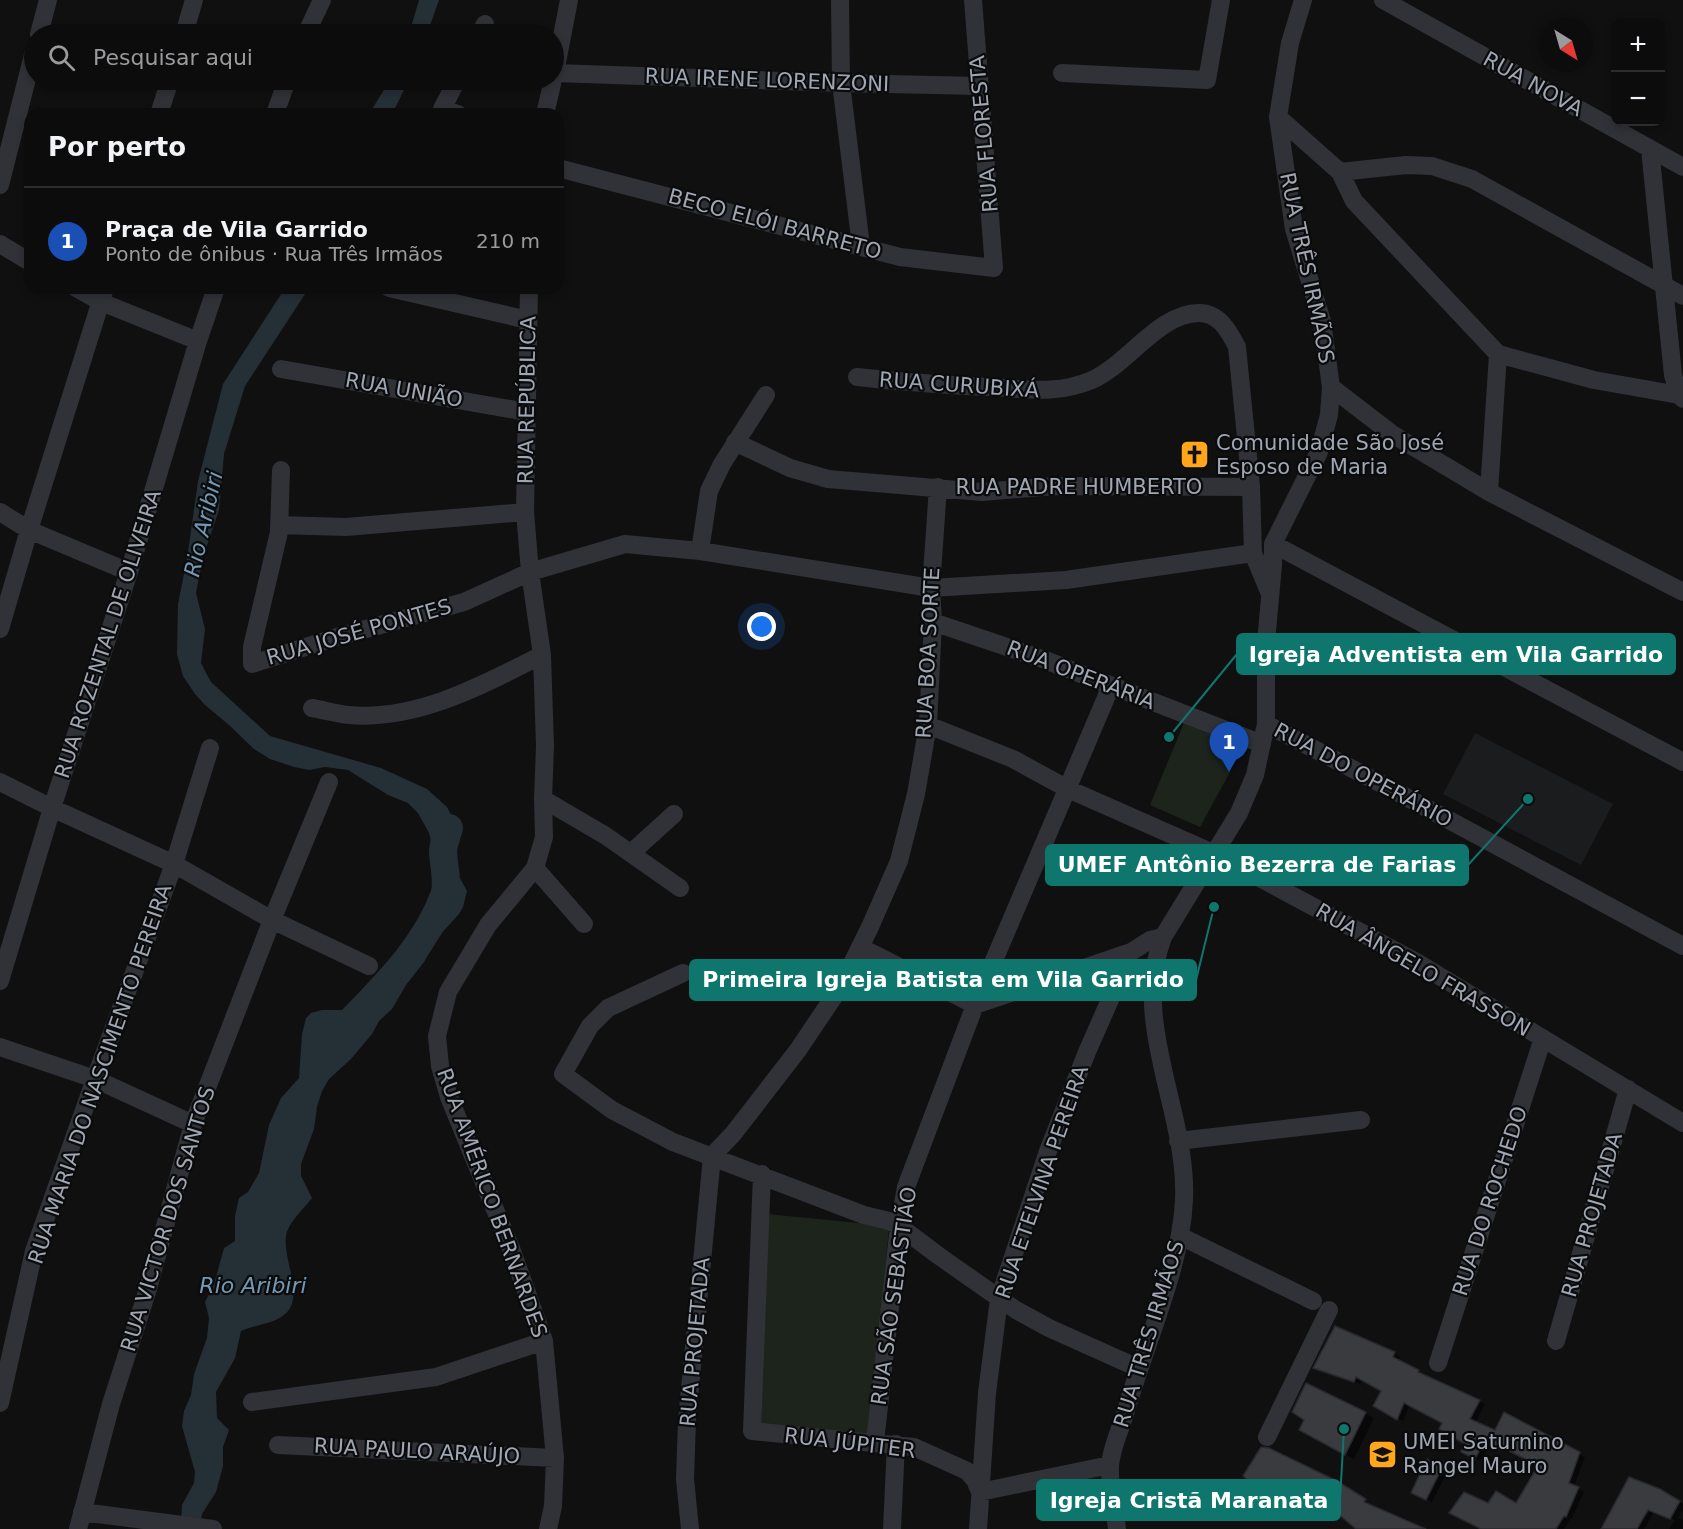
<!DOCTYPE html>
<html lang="pt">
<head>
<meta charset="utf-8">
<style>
  body { margin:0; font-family:"DejaVu Sans",sans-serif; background:#1a1a1b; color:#f1f3f6 }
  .controls { position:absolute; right:18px; top:18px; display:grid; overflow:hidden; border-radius:12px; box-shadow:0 3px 9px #0003 }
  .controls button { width:54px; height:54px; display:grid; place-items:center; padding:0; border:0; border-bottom:2px solid #2c2c2e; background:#0c0c0d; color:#f1f3f6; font:30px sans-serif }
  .compass { position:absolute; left:1539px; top:18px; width:54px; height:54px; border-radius:50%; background:#0c0c0d; box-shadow:0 3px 9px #0003; rotate:143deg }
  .you { position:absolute; left:762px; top:627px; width:21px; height:21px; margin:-15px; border:4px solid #fff; border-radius:50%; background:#1a73e8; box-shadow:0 0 0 9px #1a73e833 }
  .badge { display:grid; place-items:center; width:39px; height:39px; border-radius:50%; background:#b45309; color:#fff; font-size:20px; font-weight:700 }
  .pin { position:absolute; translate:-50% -50px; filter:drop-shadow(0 2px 3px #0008) }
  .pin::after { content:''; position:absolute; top:32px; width:21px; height:18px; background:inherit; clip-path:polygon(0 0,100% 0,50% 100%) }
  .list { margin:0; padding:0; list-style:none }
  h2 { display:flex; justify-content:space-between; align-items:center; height:78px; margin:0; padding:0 24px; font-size:26px }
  h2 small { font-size:20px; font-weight:400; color:#9a9b9d }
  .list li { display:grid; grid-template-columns:39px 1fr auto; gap:18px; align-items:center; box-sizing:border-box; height:108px; padding:0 24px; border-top:2px solid #2c2c2e }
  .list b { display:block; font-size:22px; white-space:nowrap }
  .list p { margin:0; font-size:20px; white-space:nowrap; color:#9a9b9d }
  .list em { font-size:20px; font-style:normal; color:#9a9b9d }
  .icon { flex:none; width:33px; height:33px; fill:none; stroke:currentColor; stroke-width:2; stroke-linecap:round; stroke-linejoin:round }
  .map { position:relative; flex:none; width:1683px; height:1529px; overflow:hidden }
  .search { position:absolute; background:#0c0c0d; box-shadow:0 3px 9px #0003; left:24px; top:24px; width:540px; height:66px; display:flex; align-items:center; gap:15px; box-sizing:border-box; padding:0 21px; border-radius:33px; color:#9a9b9d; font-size:22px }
  .panel { position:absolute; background:#0c0c0d; box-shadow:0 3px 9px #0003; left:24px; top:108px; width:540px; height:186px; border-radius:18px }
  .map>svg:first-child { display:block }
  .built { fill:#1b1c1e }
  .green { fill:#1c241c }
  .water { fill:#252f36 }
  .shadow { fill:#0007 }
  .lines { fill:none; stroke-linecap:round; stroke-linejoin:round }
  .river { stroke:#252f36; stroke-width:28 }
  .building { fill:#393b3f; stroke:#2a2a2e; stroke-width:1.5 }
  .minor { stroke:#303237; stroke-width:18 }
  .labels { text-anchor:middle; stroke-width:4.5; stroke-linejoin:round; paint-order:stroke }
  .street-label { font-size:21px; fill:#9fa7b4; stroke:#0b0b0c }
  .poi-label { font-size:21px; fill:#9fa7b4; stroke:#0b0b0c; text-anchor:start }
  .water-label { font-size:22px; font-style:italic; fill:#7298b3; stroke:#0b0b0c }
  .leader { fill:none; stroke:#0f766e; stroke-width:2 }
  .callout-dot { fill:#0f766e; stroke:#0b0b0c; stroke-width:2 }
  .callout { fill:#0f766e; stroke:#0f766e; stroke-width:2 }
  .callout-label { font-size:22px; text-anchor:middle; font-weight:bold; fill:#fff }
</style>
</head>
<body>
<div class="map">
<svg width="1683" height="1529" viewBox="0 0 1683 1529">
  <rect width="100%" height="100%" fill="#101011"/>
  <path class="built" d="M 1475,733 L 1613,804 L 1581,865 L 1443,794 Z"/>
  <path class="green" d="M 1186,718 L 1240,739 L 1230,772 L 1200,827 L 1150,805 Z
    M 767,1214 L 889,1226 L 872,1435 L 761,1427 Z"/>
  <path class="water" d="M 419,0 L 439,0 L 427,34 L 409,34 Z
    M 390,80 L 409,80 L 392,114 L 369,114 Z
    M 285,288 L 309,288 L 245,386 L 224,454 L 219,510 L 203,557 L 196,593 L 205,629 L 201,663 L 205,671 L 211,682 L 270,736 L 381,768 L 427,789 L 447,807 L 455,823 L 456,832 L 453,846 L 456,860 L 455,869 L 467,891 L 463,907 L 459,914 L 439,936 L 424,962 L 406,985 L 392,1009 L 379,1021 L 372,1034 L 351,1059 L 329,1079 L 322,1091 L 317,1107 L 314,1129 L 301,1164 L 301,1176 L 312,1198 C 304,1209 287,1223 286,1237 C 283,1260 305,1297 285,1314 C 273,1325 255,1324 241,1331 L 235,1358 L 216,1392 L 217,1418 L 229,1430 L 223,1447 L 223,1466 L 216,1492 L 202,1514 L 199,1529 L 181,1526 L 182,1505 L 194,1483 L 195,1472 L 182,1426 L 184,1411 L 191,1395 L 194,1374 L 207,1338 L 209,1318 L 205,1302 L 214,1284 L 224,1248 L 235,1241 L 235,1216 L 239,1198 L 248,1192 L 259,1173 L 269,1125 L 281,1098 L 299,1078 L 302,1034 L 306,1018 L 311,1013 L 322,1010 L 353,1010 L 361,1014 L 372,1009 L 406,960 L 423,943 L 449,900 L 452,889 L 447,873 L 431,841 L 429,833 L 418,813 L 408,803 L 388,795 L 348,770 L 325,767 L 309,770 L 294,767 L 270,759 L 254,749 L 229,725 L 205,705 L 195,694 L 183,676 L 177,654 L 178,604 L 187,559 L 198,481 L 223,384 Z"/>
  <path class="shadow" d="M 1394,1353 L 1400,1357 L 1398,1361 L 1424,1374 L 1423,1376 L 1485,1404 L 1475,1423 L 1496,1432 L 1505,1414 L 1585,1457 L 1574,1487 L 1584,1492 L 1572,1518 L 1571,1518 L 1564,1529 L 1483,1529 L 1488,1505 L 1517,1505 L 1540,1466 L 1508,1448 L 1506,1451 L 1491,1442 L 1481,1461 L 1468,1455 L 1467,1443 L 1444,1423 L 1410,1405 L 1403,1421 L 1375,1405 L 1383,1391 L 1362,1379 L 1360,1384 L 1321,1370 Z
    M 1306,1385 L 1374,1418 L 1354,1459 L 1301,1430 L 1306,1420 Z
    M 1428,1462 L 1447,1473 L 1432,1502 L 1413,1492 Z
    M 1245,1476 L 1337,1483 L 1370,1504 L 1369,1506 L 1401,1520 L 1403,1517 L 1421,1529 L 1359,1529 L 1325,1501 L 1315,1519 L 1279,1492 L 1273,1501 L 1268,1498 Z
    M 1659,1491 L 1683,1504 L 1683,1509 L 1678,1518 L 1683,1520 L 1683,1529 L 1669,1529 L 1675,1520 L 1654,1512 L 1644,1529 L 1603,1529 Z"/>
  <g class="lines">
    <path class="river" d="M 332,1041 C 373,996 422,955 444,896 C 449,883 443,864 443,850 C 444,843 447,835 449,828"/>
  </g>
  <path class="building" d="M 1335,1326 L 1395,1352 L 1393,1357 L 1419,1370 L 1418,1372 L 1480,1400 L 1470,1419 L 1495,1430 L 1504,1412 L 1580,1452 L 1569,1483 L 1579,1487 L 1566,1517 L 1564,1516 L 1556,1529 L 1481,1529 L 1449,1513 L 1464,1492 L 1488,1503 L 1496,1491 L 1516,1503 L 1538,1466 L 1502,1447 L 1500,1450 L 1485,1440 L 1475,1459 L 1461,1452 L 1465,1444 L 1439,1429 L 1442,1423 L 1404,1403 L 1397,1420 L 1373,1406 L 1381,1391 L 1356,1377 L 1354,1382 L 1313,1368 Z
    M 1306,1383 L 1366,1412 L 1345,1455 L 1299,1430 L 1304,1420 L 1292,1412 Z
    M 1261,1447 L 1269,1448 L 1337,1481 L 1366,1499 L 1364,1502 L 1426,1529 L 1356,1529 L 1319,1498 L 1309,1517 L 1273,1489 L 1267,1499 L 1243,1476 Z
    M 1427,1459 L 1442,1468 L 1426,1500 L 1411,1493 Z
    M 1629,1477 L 1660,1489 L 1680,1501 L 1670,1519 L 1648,1510 L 1637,1529 L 1601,1529 Z"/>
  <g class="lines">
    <path class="minor" d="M 840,0 L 841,83 L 861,246
      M 1383,0 L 1683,167
      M 39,34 L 48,0
      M 184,34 L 194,0
      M 306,34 L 322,0
      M 480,34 L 485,24
      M 555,73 L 841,83 L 980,86
      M 1062,73 L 1207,80 L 1221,0
      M 554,78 L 569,0
      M 457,80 L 442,109 L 458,114
      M 159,114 L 170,80
      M 275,114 L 287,80
      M 545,114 L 553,80
      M 1278,117 L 1340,172 L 1406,165 L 1432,166 L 1472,179 L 1683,296
      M 1650,149 L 1673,375 L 1679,395
      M 558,168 L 900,257 L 994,268 L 973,0
      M 1340,172 L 1354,201 L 1498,354 L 1594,380 L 1679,395 L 1683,399
      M 0,185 L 34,51
      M 0,244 L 30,262
      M 76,288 L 101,302 L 198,341
      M 389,288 L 528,320
      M 529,288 L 525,512 L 530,572 L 542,655 L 545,746 L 543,799 L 544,837 L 535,868 L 488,925 L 448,992 L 437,1036 L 440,1066 L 449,1097 L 512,1251 L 544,1341 L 555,1458 L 553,1506 L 548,1529
      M 281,369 L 527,412
      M 857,377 C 901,382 945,385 989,387 C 1026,389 1057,395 1092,380 C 1128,364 1159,313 1199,313 C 1219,313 1229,331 1237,347 L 1251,487 L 1253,553 L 1270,594
      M 1331,387 L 1392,434 L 1489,492 L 1683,592
      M 735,442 L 790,468 L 828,479 L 982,492 L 1056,486 L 1251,487
      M 281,470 L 279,532 L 252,647 L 252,664 L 337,637 L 464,602 L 530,572 L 625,544 L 700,551 L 931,588 L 1066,580 L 1253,553
      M 1489,492 L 1498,354
      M 0,512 L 29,530 L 129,572
      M 279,525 L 346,527 L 525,512
      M 1273,544 L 1683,762
      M 700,551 L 709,491 L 722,464 L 766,395
      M 933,622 L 1045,660 L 1262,744
      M 0,629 L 29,530 L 105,288
      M 312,708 C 324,710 337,714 349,715 C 417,721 483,685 542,655
      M 1266,724 L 1395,791 L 1683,946
      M 928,725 L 1013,759 L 1068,789 L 1213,853 L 1418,963 L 1683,1123
      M 0,782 L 52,808 L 174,864 L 272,920 L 369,966
      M 543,799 L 606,836 L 680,888
      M 631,853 L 674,814
      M 535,868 L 584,924
      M 860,947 L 975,1005 L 1131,952
      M 683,973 L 608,1008 L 590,1026 L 563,1074 L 612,1110 L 673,1142 L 864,1215 L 889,1221 L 899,1226 L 939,1256 L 1016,1310 L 1049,1328 L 1138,1368
      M 0,981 L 52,808 L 129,572 L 198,341 L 216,288
      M 0,1047 L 95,1079 L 193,1124
      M 1178,1141 L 1361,1120
      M 712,1156 L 733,1134 L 798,1050 L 841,986 L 870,927 L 899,861 L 916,794 L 928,725 L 933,622 L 931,588 L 938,487
      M 762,1174 L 752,1431 L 914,1447 L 967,1471 L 975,1480 L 980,1492 L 1110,1465
      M 1180,1236 L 1313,1301
      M 1556,1341 L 1628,1089
      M 1438,1363 L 1543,1038
      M 252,1402 L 436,1377 L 544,1341
      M 0,1403 L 34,1251 L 95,1079 L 174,864 L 210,748
      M 1267,1437 L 1329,1310
      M 875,1442 L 899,1226 L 906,1187 L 975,1005 L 1111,686
      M 278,1445 L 555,1458
      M 82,1512 L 213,1529
      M 78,1529 L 111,1404 L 147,1292 L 193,1124 L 272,920 L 329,782
      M 690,1529 L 685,1479 L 687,1420 L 712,1156
      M 892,1529 L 896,1444
      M 978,1529 L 987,1393 L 999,1299 L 1048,1151 L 1087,1052 L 1131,952 L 1150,940 L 1163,937
      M 1117,1529 C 1115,1509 1109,1487 1110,1466 C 1111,1449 1120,1430 1125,1414 C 1144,1346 1181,1269 1184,1200 C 1188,1112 1130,1024 1163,937 L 1239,813 L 1255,775 L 1266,724 L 1266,642 L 1273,565 L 1273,544 L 1319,452 L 1329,415 L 1331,387 L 1322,321 L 1294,229 L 1278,117 L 1290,43 L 1303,0"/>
  </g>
  <defs>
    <symbol id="church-square" viewBox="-11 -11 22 22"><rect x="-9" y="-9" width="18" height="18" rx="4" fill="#ffa61a" stroke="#0b0b0c"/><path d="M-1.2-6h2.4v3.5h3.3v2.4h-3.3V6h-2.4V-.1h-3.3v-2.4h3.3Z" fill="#111"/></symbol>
    <symbol id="school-square" viewBox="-11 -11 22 22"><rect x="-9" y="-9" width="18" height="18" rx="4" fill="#ffa61a" stroke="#0b0b0c"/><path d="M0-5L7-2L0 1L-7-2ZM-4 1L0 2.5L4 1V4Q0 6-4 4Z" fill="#111"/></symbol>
  </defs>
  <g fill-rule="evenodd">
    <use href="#church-square" x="1178" y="438" width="33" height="33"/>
    <use href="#school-square" x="1366" y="1438" width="33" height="33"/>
  </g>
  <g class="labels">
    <g class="street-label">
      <text transform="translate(767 80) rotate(2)" y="7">RUA IRENE LORENZONI</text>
      <text transform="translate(1533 84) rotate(29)" y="7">RUA NOVA</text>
      <text transform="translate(984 134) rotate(-95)" y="7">RUA FLORESTA</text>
      <text transform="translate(775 224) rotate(15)" y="7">BECO ELÓI BARRETO</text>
      <text transform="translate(1307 268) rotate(78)" y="7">RUA TRÊS IRMÃOS</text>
      <text transform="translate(959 385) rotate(4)" y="7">RUA CURUBIXÁ</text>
      <text transform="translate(404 390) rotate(10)" y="7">RUA UNIÃO</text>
      <text transform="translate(527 400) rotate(-89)" y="7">RUA REPÚBLICA</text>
      <text x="1079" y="494">RUA PADRE HUMBERTO</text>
      <text transform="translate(359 632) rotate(-16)" y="7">RUA JOSÉ PONTES</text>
      <text transform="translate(108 634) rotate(-72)" y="7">RUA ROZENTAL DE OLIVEIRA</text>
      <text transform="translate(928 653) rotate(-87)" y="7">RUA BOA SORTE</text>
      <text transform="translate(1081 675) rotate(21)" y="7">RUA OPERÁRIA</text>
      <text transform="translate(1363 775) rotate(28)" y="7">RUA DO OPERÁRIO</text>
      <text transform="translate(1423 970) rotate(30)" y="7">RUA ÂNGELO FRASSON</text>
      <text transform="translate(100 1074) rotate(-71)" y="7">RUA MARIA DO NASCIMENTO PEREIRA</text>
      <text transform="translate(1042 1182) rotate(-71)" y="7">RUA ETELVINA PEREIRA</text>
      <text transform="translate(1490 1201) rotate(-72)" y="7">RUA DO ROCHEDO</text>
      <text transform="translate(492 1203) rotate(70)" y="7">RUA AMÉRICO BERNARDES</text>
      <text transform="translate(1592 1215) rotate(-74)" y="7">RUA PROJETADA</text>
      <text transform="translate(168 1219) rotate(-73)" y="7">RUA VICTOR DOS SANTOS</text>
      <text transform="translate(894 1296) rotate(-82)" y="7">RUA SÃO SEBASTIÃO</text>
      <text transform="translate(1149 1334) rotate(-73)" y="7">RUA TRÊS IRMÃOS</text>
      <text transform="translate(695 1342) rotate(-85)" y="7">RUA PROJETADA</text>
      <text transform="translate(850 1443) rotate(7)" y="7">RUA JÚPITER</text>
      <text transform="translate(417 1451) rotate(3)" y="7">RUA PAULO ARAÚJO</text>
    </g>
    <g class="poi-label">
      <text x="1216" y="450">Comunidade São José<tspan x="1216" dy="24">Esposo de Maria</tspan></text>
      <text x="1403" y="1449">UMEI Saturnino<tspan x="1403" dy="24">Rangel Mauro</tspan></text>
    </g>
    <g class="water-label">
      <text transform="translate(203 524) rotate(-77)" y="8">Rio Aribiri</text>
      <text x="253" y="1293">Rio Aribiri</text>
    </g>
  </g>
  <path class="leader" d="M1169 737L1237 654M1528 799L1468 865M1214 907L1196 980M1344 1429L1340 1500"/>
  <g class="callout-dot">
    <circle cx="1169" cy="737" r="6"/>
    <circle cx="1528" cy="799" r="6"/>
    <circle cx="1214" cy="907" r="6"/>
    <circle cx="1344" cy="1429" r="6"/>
  </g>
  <g class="callout">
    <rect x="1237" y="634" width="438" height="40" rx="6"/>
    <rect x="1046" y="845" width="422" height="40" rx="6"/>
    <rect x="690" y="960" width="506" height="40" rx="6"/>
    <rect x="1037" y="1480" width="303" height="40" rx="6"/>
  </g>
  <g class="callout-label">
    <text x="1456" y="662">Igreja Adventista em Vila Garrido</text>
    <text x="1257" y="872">UMEF Antônio Bezerra de Farias</text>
    <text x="943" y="987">Primeira Igreja Batista em Vila Garrido</text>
    <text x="1189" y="1508">Igreja Cristã Maranata</text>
  </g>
</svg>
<div class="controls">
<button>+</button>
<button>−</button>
</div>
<svg class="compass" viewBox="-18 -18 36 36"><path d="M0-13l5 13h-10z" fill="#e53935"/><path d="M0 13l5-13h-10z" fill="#9a9b9d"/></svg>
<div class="you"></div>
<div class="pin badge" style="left:1229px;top:772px;background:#1a4fb4">1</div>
<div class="search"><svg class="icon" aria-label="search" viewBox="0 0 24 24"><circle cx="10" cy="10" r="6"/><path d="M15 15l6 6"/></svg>Pesquisar aqui</div>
<section class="panel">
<h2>Por perto<small></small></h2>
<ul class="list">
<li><span class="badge" style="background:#1a4fb4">1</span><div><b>Praça de Vila Garrido</b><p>Ponto de ônibus · Rua Três Irmãos</p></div><em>210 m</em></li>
</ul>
</section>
</div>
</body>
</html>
